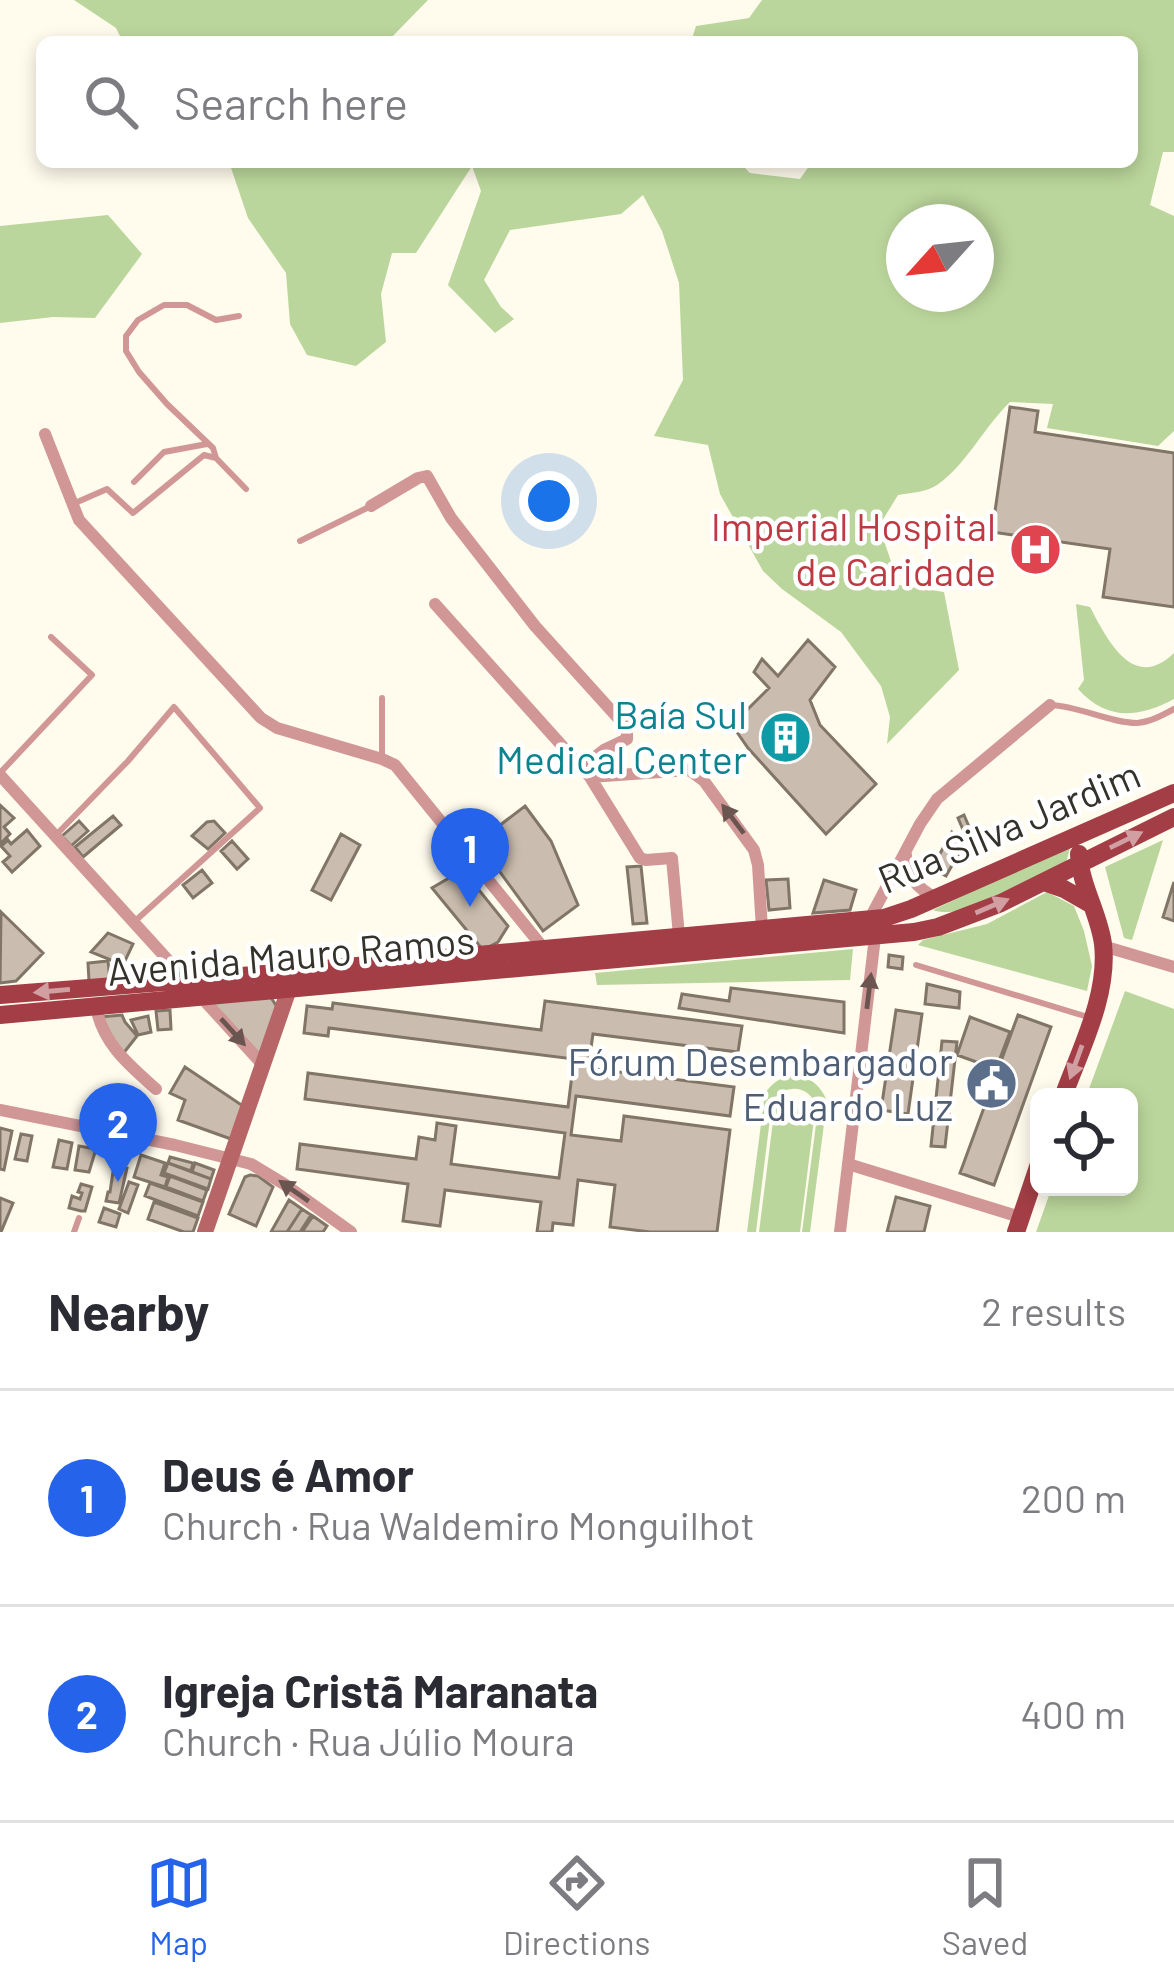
<!DOCTYPE html>
<html lang="en">
<head>
<meta charset="utf-8">
<style>
  body { margin:0; font-family:Barlow,sans-serif; background:#f2f2f3; color:#2b2b33 }
  .controls { position:absolute; right:36px; bottom:36px; display:grid; overflow:hidden; border-radius:18px; box-shadow:0 6px 18px #0003 }
  .controls button { width:108px; height:108px; display:grid; place-items:center; padding:0; border:0; border-bottom:3px solid #e1e1e2; background:#fff; color:#2b2b33; font:60px sans-serif }
  .compass { position:absolute; left:886px; top:204px; width:108px; height:108px; border-radius:50%; background:#fff; box-shadow:0 6px 18px #0003; rotate:243deg }
  .you { position:absolute; left:549px; top:501px; width:42px; height:42px; margin:-30px; border:9px solid #fff; border-radius:50%; background:#1a73e8; box-shadow:0 0 0 18px #1a73e833 }
  .badge { display:grid; place-items:center; width:78px; height:78px; border-radius:50%; background:#2563eb; color:#fff; font-size:39px; font-weight:700 }
  .pin { position:absolute; translate:-50% -99px; filter:drop-shadow(0 3px 6px #0008) }
  .pin::after { content:''; position:absolute; top:63px; width:42px; height:36px; background:inherit; clip-path:polygon(0 0,100% 0,50% 100%) }
  .list { margin:0; padding:0; list-style:none }
  h2 { display:flex; justify-content:space-between; align-items:center; height:156px; margin:0; padding:0 48px; font-size:51px }
  h2 small { font-size:39px; font-weight:400; color:#7c7c81 }
  .list li { display:grid; grid-template-columns:78px 1fr auto; gap:36px; align-items:center; box-sizing:border-box; height:216px; padding:0 48px; border-top:3px solid #e1e1e2 }
  .list b { display:block; font-size:45px; white-space:nowrap }
  .list p { margin:0; font-size:39px; white-space:nowrap; color:#7c7c81 }
  .list em { font-size:39px; font-style:normal; color:#7c7c81 }
  .icon { flex:none; width:66px; height:66px; fill:none; stroke:currentColor; stroke-width:2; stroke-linecap:round; stroke-linejoin:round }
  .map { position:relative; flex:none; width:1174px; height:1232px; overflow:hidden }
  .search { position:absolute; background:#fff; box-shadow:0 6px 18px #0003; left:36px; right:36px; top:36px; height:132px; display:flex; align-items:center; gap:30px; box-sizing:border-box; padding:0 42px; border-radius:18px; color:#7c7c81; font-size:45px }
  .sheet { height:588px; background:#fff }
  nav { display:flex; justify-content:space-around; align-items:center; box-sizing:border-box; height:168px; border-top:3px solid #e1e1e2; background:#fff; font-size:33px; color:#7c7c81 }
  nav a { display:grid; justify-items:center; gap:6px }
  nav .on { color:#2563eb }
  .map>svg:first-child { display:block }
  .green { fill:#bbd69c; fill-rule:evenodd }
  .building { fill:#cabdaf; stroke:#817568; stroke-width:3 }
  .lines { fill:none; stroke-linecap:round; stroke-linejoin:round }
  .lane { stroke:#d19797; stroke-width:6 }
  .street { stroke:#d19797; stroke-width:12 }
  .secondary { stroke:#b86568; stroke-width:16 }
  .primary { stroke:#a33e46; stroke-width:18 }
  .oneway { fill:#6b5551 }
  .oneway2 { fill:#d19ea2 }
  .labels { text-anchor:middle; stroke-width:9; stroke-linejoin:round; paint-order:stroke }
  .health-label { font-size:39px; fill:#be3a42; stroke:#fff; text-anchor:end }
  .culture-label { font-size:39px; fill:#0d838f; stroke:#fff; text-anchor:end }
  .street-label { font-size:39px; fill:#34322b; stroke:#fff }
  .service-label { font-size:39px; fill:#4e5e75; stroke:#fff; text-anchor:end }
</style>
</head>
<body>
<div class="map">
<svg width="1174" height="1232" viewBox="0 0 1174 1232">
  <rect width="100%" height="100%" fill="#fffbed"/>
  <path class="green" d="M 74,0 L 428,0 L 387,42 L 123,42 L 116,28 Z
    M 762,0 L 1174,0 L 1174,152 L 1163,152 L 1150,205 L 1174,216 L 1174,431 L 1158,446 L 1047,428 L 1053,404 L 1010,402 C 984,427 967,464 937,485 C 927,492 910,493 898,495 L 879,526 L 899,585 L 944,592 L 959,670 L 887,744 L 890,717 L 881,686 L 841,632 L 782,589 L 763,571 L 720,494 L 708,445 L 654,436 L 683,380 L 679,283 L 662,231 L 643,195 L 621,214 L 510,230 L 484,280 L 501,307 L 514,319 L 495,333 L 448,285 L 481,191 L 472,166 L 416,253 L 392,253 L 381,294 L 386,342 L 356,366 L 307,355 L 290,324 L 286,273 L 248,218 L 229,162 L 739,162 L 750,173 L 800,179 L 812,162 L 1132,162 L 1132,42 L 691,42 L 696,26 L 749,18 ZM 904,222 L 976,222 L 976,294 L 904,294 Z
    M 108,215 L 142,254 L 95,318 L 53,317 L 0,323 L 0,226 Z
    M 1076,604 L 1090,607 C 1107,639 1133,693 1174,653 L 1174,699 C 1138,718 1107,721 1078,689 L 1084,680 Z
    M 1163,840 L 1132,940 L 1124,938 L 1105,867 Z
    M 1070,848 L 1066,863 C 1035,878 965,922 933,910 L 1051,854 Z
    M 1047,892 L 1074,906 L 1084,931 L 1092,966 L 1087,991 L 918,945 L 923,940 L 987,924 Z
    M 853,949 L 850,980 L 597,985 L 595,973 Z
    M 1125,991 L 1174,1009 L 1174,1232 L 1036,1232 L 1052,1187 L 1129,1187 L 1129,1097 L 1086,1097 Z
    M 799,1075 C 814,1080 821,1087 827,1101 L 810,1232 L 802,1232 L 818,1109 C 810,1085 786,1082 772,1102 L 756,1232 L 747,1232 L 765,1093 C 775,1080 783,1076 799,1075 Z
    M 775,1105 L 815,1111 L 800,1232 L 759,1232 Z"/>
  <path class="building" d="M 1010,407 L 1038,411 L 1035,432 L 1174,453 L 1174,607 L 1103,597 L 1110,549 L 992,532 Z
    M 808,640 L 835,667 L 810,700 L 820,725 L 876,784 L 826,834 L 748,748 L 732,725 L 769,688 L 754,672 L 762,659 L 778,676 Z
    M 0,805 L 14,818 L 4,827 L 10,834 L 0,844 Z
    M 525,806 L 551,841 L 578,905 L 543,931 L 478,842 Z
    M 964,815 L 973,836 L 967,839 L 958,818 Z
    M 113,816 L 121,825 L 83,857 L 75,847 Z
    M 79,821 L 88,831 L 71,846 L 62,836 Z
    M 214,821 L 225,833 L 208,849 L 192,836 L 207,822 Z
    M 27,830 L 40,846 L 12,872 L 3,862 L 10,856 L 1,846 L 8,840 L 11,844 Z
    M 952,832 L 966,841 L 946,876 L 932,868 Z
    M 341,834 L 360,845 L 331,900 L 312,890 Z
    M 232,841 L 248,859 L 237,869 L 221,851 Z
    M 458,864 L 508,926 L 498,942 L 483,950 L 432,888 L 449,878 Z
    M 641,866 L 647,923 L 633,924 L 627,867 Z
    M 202,870 L 212,883 L 193,898 L 183,885 Z
    M 788,879 L 790,908 L 769,910 L 766,880 Z
    M 824,880 L 856,890 L 850,910 L 813,913 Z
    M 1174,882 L 1174,921 L 1163,917 Z
    M 1,912 L 43,953 L 16,981 L 0,983 Z
    M 108,933 L 133,944 L 123,965 L 91,952 Z
    M 889,955 L 903,957 L 902,969 L 888,967 Z
    M 108,961 L 110,980 L 89,981 L 88,963 Z
    M 927,984 L 960,992 L 959,1008 L 925,1004 Z
    M 731,988 L 844,1002 L 844,1033 L 679,1008 L 682,994 L 729,1001 Z
    M 270,996 L 277,1007 L 261,1056 L 211,1002 Z
    M 545,1001 L 742,1026 L 738,1052 L 593,1034 L 588,1068 L 734,1087 L 730,1116 L 576,1096 L 571,1135 L 621,1141 L 624,1116 L 730,1130 L 717,1232 L 650,1232 L 610,1227 L 615,1185 L 578,1180 L 573,1225 L 553,1223 L 552,1232 L 537,1232 L 541,1202 L 445,1190 L 440,1226 L 403,1221 L 408,1184 L 297,1169 L 300,1144 L 416,1159 L 419,1137 L 435,1140 L 437,1123 L 456,1126 L 451,1164 L 559,1178 L 565,1133 L 305,1099 L 308,1073 L 568,1107 L 574,1059 L 329,1028 L 328,1036 L 304,1033 L 307,1006 L 332,1009 L 333,1003 L 541,1030 Z
    M 170,1010 L 171,1029 L 158,1030 L 156,1011 Z
    M 896,1010 L 922,1014 L 908,1114 L 881,1110 Z
    M 122,1015 L 125,1022 L 137,1036 L 122,1055 L 100,1017 Z
    M 1018,1015 L 1051,1027 L 994,1185 L 960,1173 Z
    M 148,1016 L 151,1032 L 138,1035 L 131,1020 Z
    M 970,1017 L 1010,1032 L 996,1069 L 957,1055 Z
    M 942,1041 L 957,1042 L 945,1147 L 931,1146 Z
    M 185,1067 L 243,1106 L 231,1139 L 178,1120 L 185,1100 L 170,1093 Z
    M 0,1128 L 12,1131 L 4,1170 L 0,1169 Z
    M 21,1134 L 32,1136 L 27,1161 L 15,1159 Z
    M 59,1140 L 72,1143 L 67,1169 L 53,1167 Z
    M 79,1146 L 96,1149 L 89,1172 L 75,1170 Z
    M 141,1155 L 165,1163 L 161,1175 L 168,1177 L 165,1187 L 134,1177 Z
    M 170,1157 L 193,1163 L 191,1171 L 168,1163 Z
    M 168,1163 L 211,1179 L 208,1189 L 164,1173 Z
    M 195,1163 L 214,1170 L 211,1179 L 192,1172 Z
    M 114,1165 L 127,1168 L 119,1203 L 106,1201 L 108,1192 L 110,1192 Z
    M 250,1175 L 258,1176 L 273,1187 L 256,1226 L 229,1214 L 245,1177 Z
    M 170,1176 L 207,1190 L 203,1201 L 166,1187 Z
    M 129,1182 L 138,1185 L 128,1213 L 119,1209 Z
    M 150,1183 L 203,1202 L 198,1216 L 145,1196 Z
    M 81,1184 L 92,1187 L 85,1211 L 81,1211 L 69,1208 L 72,1196 L 80,1199 L 82,1193 L 78,1192 Z
    M 896,1197 L 930,1206 L 924,1232 L 887,1232 Z
    M 0,1198 L 13,1203 L 1,1232 L 0,1232 Z
    M 289,1200 L 302,1209 L 287,1232 L 271,1232 Z
    M 154,1202 L 198,1218 L 193,1232 L 184,1232 L 148,1219 Z
    M 104,1208 L 120,1214 L 116,1227 L 99,1222 Z
    M 302,1209 L 311,1215 L 300,1232 L 287,1232 Z
    M 313,1216 L 327,1226 L 323,1232 L 302,1232 Z"/>
  <g class="lines">
    <path class="lane" d="M 216,458 L 213,448 L 167,404 L 139,372 L 126,351 L 126,336 L 138,320 L 164,305 L 187,305 L 216,320 L 239,316
      M 134,482 L 164,452 L 207,444
      M 75,503 L 107,489 L 133,513 L 204,455 L 216,458 L 246,489
      M 300,541 L 371,506
      M 382,698 L 382,755
      M 1050,705 C 1080,706 1109,723 1137,723 C 1150,722 1163,715 1174,709
      M 0,773 L 92,675 L 51,637
      M 57,834 L 128,761 L 174,707 L 260,808 L 134,922
      M 916,965 L 1088,1017
      M 74,1232 L 79,1218"/>
    <path class="street" d="M 45,434 L 79,520 L 261,718 L 277,728 L 382,759 L 395,765 L 545,950
      M 371,506 L 418,478 L 427,476 L 451,518 L 535,626 L 627,728 L 627,739 L 604,750 L 582,767
      M 435,604 L 590,777 L 640,858 L 646,860 L 672,858 L 679,936
      M 0,775 L 187,981
      M 590,777 L 689,770 L 704,781 L 754,850 L 758,865 L 762,929
      M 906,855 C 905,876 918,889 936,898
      M 869,920 L 920,824 L 937,799 L 1050,705
      M 1103,946 L 1174,967
      M 202,998 L 264,1066
      M 96,1007 C 103,1044 129,1065 156,1089
      M 0,1110 L 175,1145 L 251,1164 L 284,1184 L 351,1232
      M 848,1164 L 1020,1217
      M 840,1232 L 875,937"/>
    <path class="secondary" d="M 205,1232 L 289,989"/>
    <path class="primary" d="M 1044,882 L 1064,889 L 1092,905
      M 0,995 L 302,971 L 884,918 L 911,909 L 1174,793
      M 0,1015 L 914,932 L 938,927 L 1001,903 L 1174,817
      M 1063,1097 C 1080,1050 1109,995 1103,944 C 1099,913 1080,885 1079,854
      M 1016,1232 L 1039,1164"/>
  </g>
  <defs><path id="oneway-solid" d="M-6-.8H1V-3.2L6.5 0L1 3.2V.8H-6Z" transform="scale(3)"/></defs>
  <g class="oneway">
    <use href="#oneway-solid" transform="translate(733 819) rotate(-127)"/>
    <use href="#oneway-solid" transform="translate(869 991) rotate(-83)"/>
    <use href="#oneway-solid" transform="translate(233 1032) rotate(48)"/>
    <use href="#oneway-solid" transform="translate(294 1191) rotate(-145)"/>
  </g>
  <g class="oneway2">
    <use href="#oneway-solid" transform="translate(1126 840) rotate(-26)"/>
    <use href="#oneway-solid" transform="translate(992 906) rotate(-23)"/>
    <use href="#oneway-solid" transform="translate(52 991) rotate(175)"/>
    <use href="#oneway-solid" transform="translate(1076 1062) rotate(110)"/>
  </g>
  <defs>
    <symbol id="hospital-disc" viewBox="-11 -11 22 22"><circle r="9.5" fill="#e0444e" stroke="#fff"/><path d="M-5-5h3v3.5h4V-5h3V5h-3V1.5h-4V5h-3Z" fill="#fff"/></symbol>
    <symbol id="building-disc" viewBox="-11 -11 22 22"><circle r="9.5" fill="#0f9aa8" stroke="#fff"/><path d="M-4-6H4V6H1V3H-1V6H-4ZM-2.5-4.3h1.7v1.8h-1.7ZM.8-4.3h1.7v1.8H.8ZM-2.5-1h1.7V.8h-1.7ZM.8-1h1.7V.8H.8Z" fill="#fff"/></symbol>
    <symbol id="civic-disc" viewBox="-11 -11 22 22"><circle r="9.5" fill="#5c6f8a" stroke="#fff"/><path d="M-.6-6.5H3V-4.5H.6V-3L4-1V1h2V6H-6V1h2V-1L-.6-3ZM-1.2 2.5V6h2.4V2.5Z" fill="#fff"/></symbol>
  </defs>
  <g fill-rule="evenodd">
    <use href="#hospital-disc" x="1006" y="520" width="59" height="59"/>
    <use href="#building-disc" x="756" y="708" width="59" height="59"/>
    <use href="#civic-disc" x="962" y="1054" width="59" height="59"/>
  </g>
  <g class="labels">
    <g class="health-label">
      <text x="996" y="541">Imperial Hospital<tspan x="996" dy="45">de Caridade</tspan></text>
    </g>
    <g class="culture-label">
      <text x="747" y="729">Baía Sul<tspan x="747" dy="45">Medical Center</tspan></text>
    </g>
    <g class="street-label">
      <text transform="translate(1009 827) rotate(-23)" y="14">Rua Silva Jardim</text>
      <text transform="translate(291 956) rotate(-5)" y="14">Avenida Mauro Ramos</text>
    </g>
    <g class="service-label">
      <text x="953" y="1076">Fórum Desembargador<tspan x="953" dy="45">Eduardo Luz</tspan></text>
    </g>
  </g>
</svg>
<div class="controls">
<button><svg class="icon" aria-label="locate" viewBox="0 0 24 24"><circle cx="12" cy="12" r="6"/><path d="M12 2v4M12 18v4M2 12h4M18 12h4"/></svg></button>
</div>
<svg class="compass" viewBox="-18 -18 36 36"><path d="M0-13l5 13h-10z" fill="#e53935"/><path d="M0 13l5-13h-10z" fill="#7c7c81"/></svg>
<div class="you"></div>
<div class="pin badge" style="left:470px;top:907px">1</div>
<div class="pin badge" style="left:118px;top:1182px">2</div>
<div class="search"><svg class="icon" aria-label="search" viewBox="0 0 24 24"><circle cx="10" cy="10" r="6"/><path d="M15 15l6 6"/></svg>Search here</div>
</div>
<section class="sheet">
<h2>Nearby<small>2 results</small></h2>
<ul class="list">
<li><span class="badge">1</span><div><b>Deus é Amor</b><p>Church · Rua Waldemiro Monguilhot</p></div><em>200 m</em></li>
<li><span class="badge">2</span><div><b>Igreja Cristã Maranata</b><p>Church · Rua Júlio Moura</p></div><em>400 m</em></li>
</ul>
</section>
<nav>
<a class="on"><svg class="icon" aria-label="map" viewBox="0 0 24 24"><path d="M3 6l6-2 6 2 6-2v14l-6 2-6-2-6 2zM9 4v14M15 6v14"/></svg>Map</a>
<a><svg class="icon" aria-label="directions" viewBox="0 0 24 24"><path d="M12 3l9 9-9 9-9-9zM9 14v-3h6M13 9l2 2-2 2"/></svg>Directions</a>
<a><svg class="icon" aria-label="saved" viewBox="0 0 24 24"><path d="M7 4h10v16l-5-4-5 4z"/></svg>Saved</a>
</nav>
</body>
</html>
